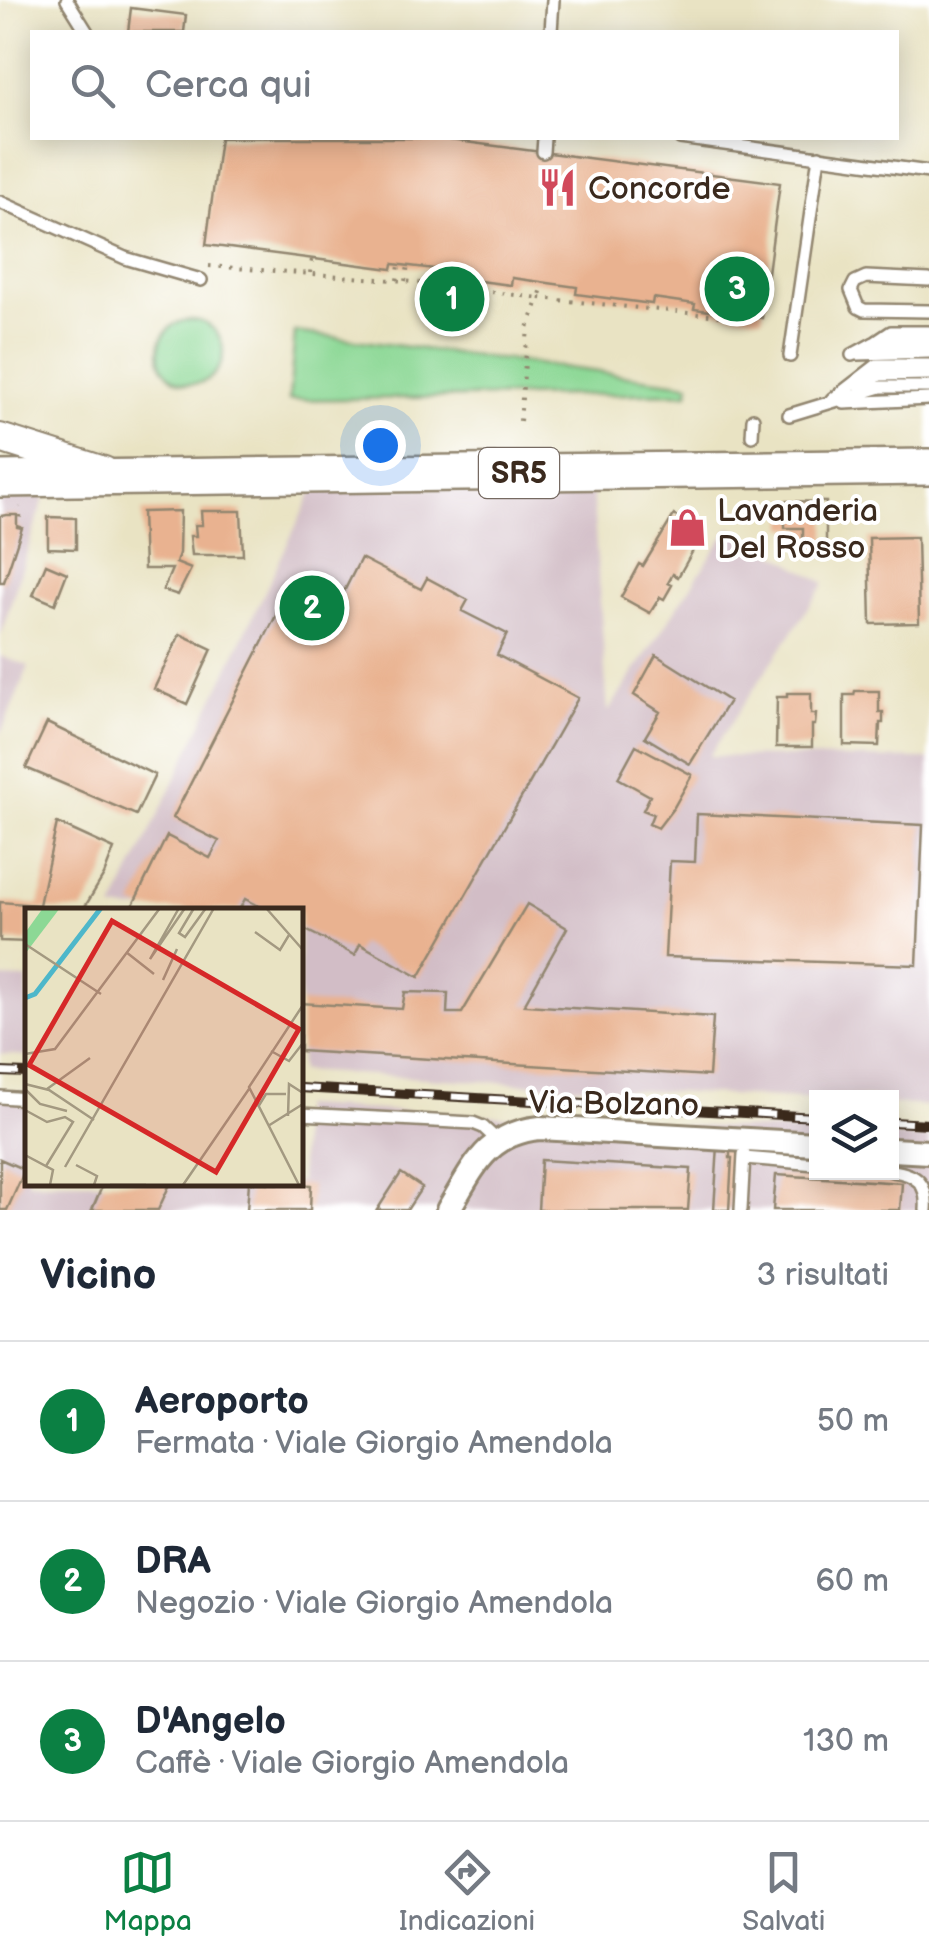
<!DOCTYPE html>
<html lang="it">
<head>
<meta charset="utf-8">
<style>
  body { margin:0; font-family:"Balsamiq Sans",sans-serif; background:#f2f2f3; color:#1f2937 }
  .controls { position:absolute; right:30px; bottom:30px; display:grid; overflow:hidden; border-radius:0px; box-shadow:0 5px 25px #0003 }
  .controls button { width:90px; height:90px; display:grid; place-items:center; padding:0; border:0; border-bottom:2px solid #e0e1e3; background:#fff; color:#1f2937; font:50px sans-serif }
  .you { position:absolute; left:380px; top:445px; width:35px; height:35px; margin:-25px; border:8px solid #fff; border-radius:50%; background:#1a73e8; box-shadow:0 0 0 15px #1a73e833 }
  .badge { display:grid; place-items:center; width:65px; height:65px; border-radius:50%; background:#0b8043; color:#fff; font-size:32px; font-weight:700 }
  .pin { position:absolute; translate:-50% -50%; border:5px solid #fff; box-shadow:0 2px 10px #0006 }
  .list { margin:0; padding:0; list-style:none }
  h2 { display:flex; justify-content:space-between; align-items:center; height:130px; margin:0; padding:0 40px; font-size:42px }
  h2 small { font-size:32px; font-weight:400; color:#747a83 }
  .list li { display:grid; grid-template-columns:65px 1fr auto; gap:30px; align-items:center; box-sizing:border-box; height:160px; padding:0 40px; border-top:2px solid #e0e1e3 }
  .list b { display:block; font-size:38px; white-space:nowrap }
  .list p { margin:0; font-size:32px; white-space:nowrap; color:#747a83 }
  .list em { font-size:32px; font-style:normal; color:#747a83 }
  .icon { flex:none; width:55px; height:55px; fill:none; stroke:currentColor; stroke-width:2; stroke-linecap:round; stroke-linejoin:round }
  .map { position:relative; flex:none; width:929px; height:1210px; overflow:hidden }
  .search { position:absolute; background:#fff; box-shadow:0 5px 25px #0003; left:30px; right:30px; top:30px; height:110px; display:flex; align-items:center; gap:25px; box-sizing:border-box; padding:0 35px; border-radius:0px; color:#747a83; font-size:38px }
  .sheet { height:610px; background:#fff }
  nav { display:flex; justify-content:space-around; align-items:center; box-sizing:border-box; height:140px; border-top:2px solid #e0e1e3; background:#fff; font-size:28px; color:#747a83 }
  nav a { display:grid; justify-items:center; gap:5px }
  nav .on { color:#0b8043 }
  .map>svg:first-child { display:block }
  .industrial { fill:#d2bdc6 }
  .green { fill:#8cd895; stroke:#64815a; stroke-width:2.5 }
  .building { fill:#e9b290 }
  .lines { fill:none; stroke-linecap:round; stroke-linejoin:round }
  .service-casing { stroke:#928670; stroke-width:16 }
  .minor-casing { stroke:#928670; stroke-width:28 }
  .tertiary-casing { stroke:#928670; stroke-width:32 }
  .primary-casing { stroke:#928670; stroke-width:40 }
  .path { stroke:#928670; stroke-width:4; stroke-dasharray:2.5 8; stroke-linecap:butt }
  .service { stroke:#fff; stroke-width:11 }
  .minor { stroke:#fff; stroke-width:22 }
  .tertiary { stroke:#fff; stroke-width:28 }
  .primary { stroke:#fff; stroke-width:35 }
  .rail-casing { stroke:#3b2a1e; stroke-width:10 }
  .rail { stroke:#fff; stroke-width:6; stroke-dasharray:19; stroke-linecap:butt }
  .labels { text-anchor:middle; stroke-width:8; stroke-linejoin:round; paint-order:stroke }
  .shield { fill:#fff; stroke:#766a62; stroke-width:2.5 }
  .shield-label { font-size:30px; font-weight:bold; fill:#3b2a1e }
  .poi-label { font-size:32px; fill:#3b2a1e; stroke:#fff; text-anchor:start }
  .street-label { font-size:32px; fill:#3b2a1e; stroke:#fff }
  .inset-river { fill:none; stroke:#4db7ca; stroke-width:5 }
  .inset-road { fill:none; stroke:#a39981; stroke-width:2.5 }
  .view { fill:#d62828; fill-opacity:0.15; stroke:#d62828; stroke-width:5 }
  .inset-edge { fill:none; stroke:#3b2a1e; stroke-width:5 }
</style>
</head>
<body>
<div class="map">
<svg width="929" height="1210" viewBox="0 0 929 1210">
  <rect width="100%" height="100%" fill="#fff"/>
  <filter id="ink" filterUnits="userSpaceOnUse"><feTurbulence type="fractalNoise" baseFrequency=".01" numOctaves="2"/><feDisplacementMap in="SourceGraphic" scale="20" xChannelSelector="R" yChannelSelector="G"/><feConvolveMatrix kernelMatrix="1 2 1 2 8 2 1 2 1" color-interpolation-filters="sRGB"/></filter>
  <filter id="wash" filterUnits="userSpaceOnUse"><feTurbulence type="fractalNoise" baseFrequency=".0048" numOctaves="4" result="noise"/><feDisplacementMap in="SourceGraphic" scale="40" xChannelSelector="R" yChannelSelector="G"/><feGaussianBlur stdDeviation="2.25" result="paint"/><feColorMatrix in="noise" values="0 0 0 0 0 0 0 0 0 0 0 0 0 0 0 0 0 1.4 0 .05"/><feComposite in="paint" operator="in"/></filter>
  <g filter="url(#wash)">
    <rect width="100%" height="100%" fill="#e9e3c3"/>
    <path class="industrial" d="M 314,488 L 592,488 L 608,712 L 730,527 L 825,583 L 709,756 L 929,759 L 929,1106 L 892,1104 L 892,1098 L 816,1098 L 816,1100 L 300,1071 L 300,910 L 113,910 Z
      M 45,496 L 0,637 L 0,498 Z
      M 0,656 L 29,666 L 0,736 Z
      M 0,978 L 27,979 L 27,1056 L 0,1054 Z
      M 0,1091 L 27,1092 L 28,1182 L 300,1182 L 300,1106 L 816,1132 L 816,1172 L 892,1172 L 892,1136 L 929,1138 L 929,1210 L 0,1210 Z"/>
    <path class="green" d="M159 352a32 32 0 1 1 64 0a32 32 0 1 1-64 0Z
      M 295,332 L 689,384 L 688,393 L 289,400 Z"/>
    <g id="blocks">
      <path class="building" d="M 131,8 L 186,15 L 184,32 L 128,32 Z
        M 220,138 L 434,138 L 780,183 L 762,318 L 694,309 L 695,304 L 653,298 L 652,304 L 576,294 L 577,287 L 512,278 L 511,285 L 434,275 L 435,269 L 393,264 L 392,269 L 206,245 Z
        M 785,501 L 826,502 L 826,547 L 803,547 L 803,528 L 785,528 Z
        M 180,511 L 179,553 L 176,563 L 191,569 L 178,595 L 163,590 L 172,569 L 144,569 L 142,512 Z
        M 201,511 L 241,511 L 243,555 L 192,555 L 190,536 L 196,536 L 195,525 L 202,525 Z
        M 7,515 L 17,515 L 17,527 L 22,528 L 4,582 L 0,582 L 0,516 Z
        M 674,515 L 703,533 L 678,577 L 673,574 L 668,583 L 672,585 L 664,599 L 660,597 L 650,613 L 621,597 L 639,564 L 643,566 Z
        M 48,517 L 76,518 L 76,549 L 48,548 Z
        M 917,537 L 919,623 L 871,624 L 869,538 Z
        M 361,558 L 421,589 L 427,578 L 468,600 L 462,611 L 507,634 L 497,655 L 578,698 L 419,977 L 360,944 L 355,955 L 300,927 L 300,910 L 267,910 L 245,899 L 239,910 L 144,910 L 133,905 L 167,836 L 210,858 L 219,841 L 173,818 L 288,592 L 333,613 Z
        M 46,564 L 67,573 L 55,604 L 33,595 Z
        M 180,634 L 212,649 L 187,704 L 154,689 Z
        M 656,655 L 729,701 L 690,764 L 645,737 L 660,712 L 634,695 Z
        M 855,691 L 879,691 L 879,712 L 883,712 L 883,723 L 880,723 L 879,746 L 844,745 L 844,695 L 854,695 Z
        M 787,693 L 811,693 L 811,714 L 816,714 L 815,725 L 812,725 L 812,747 L 776,747 L 777,697 L 787,697 Z
        M 47,723 L 155,775 L 136,815 L 26,768 Z
        M 636,745 L 692,775 L 674,807 L 658,828 L 649,824 L 653,814 L 643,810 L 650,796 L 618,778 Z
        M 697,814 L 923,825 L 917,965 L 665,957 L 670,861 L 695,862 Z
        M 57,823 L 114,849 L 104,875 L 83,910 L 28,910 L 28,942 L 0,941 L 0,902 L 39,905 Z
        M 527,904 L 567,928 L 524,1005 L 713,1017 L 709,1076 L 300,1051 L 300,1003 L 402,1009 L 405,992 L 448,993 L 447,1013 L 462,1013 Z
        M 718,1145 L 730,1146 L 730,1158 L 732,1158 L 729,1210 L 714,1210 Z
        M 0,1159 L 25,1170 L 7,1210 L 0,1210 Z
        M 541,1160 L 691,1169 L 688,1210 L 538,1210 Z
        M 401,1173 L 422,1187 L 407,1210 L 377,1210 Z
        M 776,1175 L 902,1183 L 900,1210 L 773,1210 Z
        M 104,1182 L 171,1182 L 158,1210 L 92,1210 Z
        M 249,1182 L 311,1185 L 310,1210 L 247,1210 Z"/>
    </g>
  </g>
  <g filter="url(#ink)">
    <use href="#blocks" fill-opacity="0" stroke="#928670" stroke-width="2.5"/>
    <g class="lines">
      <defs>
        <path id="service" d="M 67,0 L 87,32
          M 551,32 L 553,0
          M 680,138 L 929,172
          M 543,152 L 544,138
          M 0,202 L 125,258 L 201,280
          M 929,280 L 866,277 L 855,282 L 851,290 L 858,307 L 864,310 L 929,311
          M 876,342 L 891,332 L 929,332
          M 857,354 L 929,352
          M 852,355 L 874,343 L 929,342
          M 790,356 L 819,156
          M 860,386 L 880,375 L 929,374
          M 833,399 L 877,365 L 929,365
          M 844,403 L 929,399
          M 789,415 L 881,387 L 929,387
          M 752,436 L 753,419
          M 0,1097 L 28,1099
          M 300,1114 L 473,1123 L 483,1127 L 498,1141
          M 744,1158 L 816,1164
          M 892,1171 C 917,1174 928,1184 926,1210
          M 741,1210 L 744,1154"/>
        <path id="minor" d="M 892,1150 L 929,1152
          M 448,1210 C 473,1169 486,1133 540,1128 L 816,1144"/>
        <path id="tertiary" d="M 0,438 L 104,471"/>
        <path id="primary" d="M 0,479 L 929,467"/>
      </defs>
      <use href="#service" class="service-casing"/>
      <use href="#minor" class="minor-casing"/>
      <use href="#tertiary" class="tertiary-casing"/>
      <use href="#primary" class="primary-casing"/>
      <path class="path" d="M 209,266 L 405,281 L 539,298 L 544,282
        M 310,273 L 312,259
        M 397,280 L 399,265
        M 405,281 L 408,266
        M 520,421 L 528,328 L 539,298 L 759,320
        M 19,528 L 21,507"/>
      <use href="#service" class="service"/>
      <use href="#minor" class="minor"/>
      <use href="#tertiary" class="tertiary"/>
      <use href="#primary" class="primary"/>
      <defs>
        <path id="rail" d="M 0,1072 L 28,1073
          M 300,1088 L 816,1117
          M 892,1122 L 929,1124"/>
      </defs>
      <use href="#rail" class="rail-casing"/>
      <use href="#rail" class="rail"/>
    </g>
  </g>
  <defs>
    <symbol id="restaurant-bare" viewBox="-9 -9 18 18"><path d="M-5-6h1v4h1v-4h1v4h1v-4h1v5L-1.5 .5V6h-2V.5L-5-1ZM5-6V6H3V1.5H1.5Q1.5-4 5-6Z" fill="#d1495b" stroke="#fff" stroke-width="2.5" paint-order="stroke"/></symbol>
    <symbol id="shop-bare" viewBox="-9 -9 18 18"><path d="M-5-2.5h2.3a2.7 3.5 0 0 1 5.4 0H5L5.5 6h-11ZM-1.5-2.5h3a1.5 2.3 0 0 0-3 0Z" fill="#d1495b" stroke="#fff" stroke-width="2.5" paint-order="stroke"/></symbol>
  </defs>
  <g fill-rule="evenodd">
    <use href="#restaurant-bare" x="530" y="160" width="55" height="55"/>
    <use href="#shop-bare" x="660" y="500" width="55" height="55"/>
  </g>
  <g class="labels">
    <rect class="shield" x="479" y="448" width="80" height="50" rx="8"/>
    <g class="shield-label">
      <text x="519" y="483">SR5</text>
    </g>
    <g class="poi-label">
      <text x="588" y="199">Concorde</text>
      <text x="717" y="521">Lavanderia<tspan x="717" dy="37">Del Rosso</tspan></text>
    </g>
    <g class="street-label">
      <text transform="translate(614 1103) rotate(1)" y="11">Via Bolzano</text>
    </g>
  </g>
  <g transform="translate(25 908)">
    <rect width="278" height="278" fill="#e9e3c3"/>
    <path d="M 18,0 L 35,0 L 0,46 L 0,25 Z" fill="#8cd895"/>
    <path class="inset-river" d="M 0,90 L 10,86 L 76,0"/>
    <path class="inset-road" d="M 154,0 L 125,51 L 160,0M 169,0 L 154,25 L 160,29 L 181,0M 241,0 L 278,42M 230,24 L 255,42 L 264,27M 0,36 L 76,86M 101,44 L 129,66M 138,72 L 152,41M 246,143 L 264,153 L 278,135M 0,146 L 30,141 L 135,0M 0,176 L 24,182 L 69,212M 0,181 L 15,196 L 42,203M 22,181 L 65,150M 233,199 L 241,186 L 261,186M 0,202 L 22,214 L 40,209 L 48,214 L 21,258M 263,208 L 264,176 L 278,185M 243,218 L 278,196M 0,247 L 28,262 L 25,277M 51,257 L 72,268 L 69,277M 40,259 L 189,0M 85,277 L 121,277M 158,277 L 224,181M 274,277 L 224,179 L 278,97"/>
    <path class="view" d="M 87,13 L 274,121 L 191,264 L 4,157 Z"/>
    <rect width="278" height="278" class="inset-edge"/>
  </g>
</svg>
<div class="controls">
<button><svg class="icon" aria-label="layers" viewBox="0 0 24 24"><path d="M12 4l9 5-9 5-9-5zM3 14l9 5 9-5"/></svg></button>
</div>
<div class="you"></div>
<div class="pin badge" style="left:452px;top:299px">1</div>
<div class="pin badge" style="left:312px;top:608px">2</div>
<div class="pin badge" style="left:737px;top:289px">3</div>
<div class="search"><svg class="icon" aria-label="search" viewBox="0 0 24 24"><circle cx="10" cy="10" r="6"/><path d="M15 15l6 6"/></svg>Cerca qui</div>
</div>
<section class="sheet">
<h2>Vicino<small>3 risultati</small></h2>
<ul class="list">
<li><span class="badge">1</span><div><b>Aeroporto</b><p>Fermata · Viale Giorgio Amendola</p></div><em>50 m</em></li>
<li><span class="badge">2</span><div><b>DRA</b><p>Negozio · Viale Giorgio Amendola</p></div><em>60 m</em></li>
<li><span class="badge">3</span><div><b>D'Angelo</b><p>Caffè · Viale Giorgio Amendola</p></div><em>130 m</em></li>
</ul>
</section>
<nav>
<a class="on"><svg class="icon" aria-label="map" viewBox="0 0 24 24"><path d="M3 6l6-2 6 2 6-2v14l-6 2-6-2-6 2zM9 4v14M15 6v14"/></svg>Mappa</a>
<a><svg class="icon" aria-label="directions" viewBox="0 0 24 24"><path d="M12 3l9 9-9 9-9-9zM9 14v-3h6M13 9l2 2-2 2"/></svg>Indicazioni</a>
<a><svg class="icon" aria-label="saved" viewBox="0 0 24 24"><path d="M7 4h10v16l-5-4-5 4z"/></svg>Salvati</a>
</nav>
</body>
</html>
